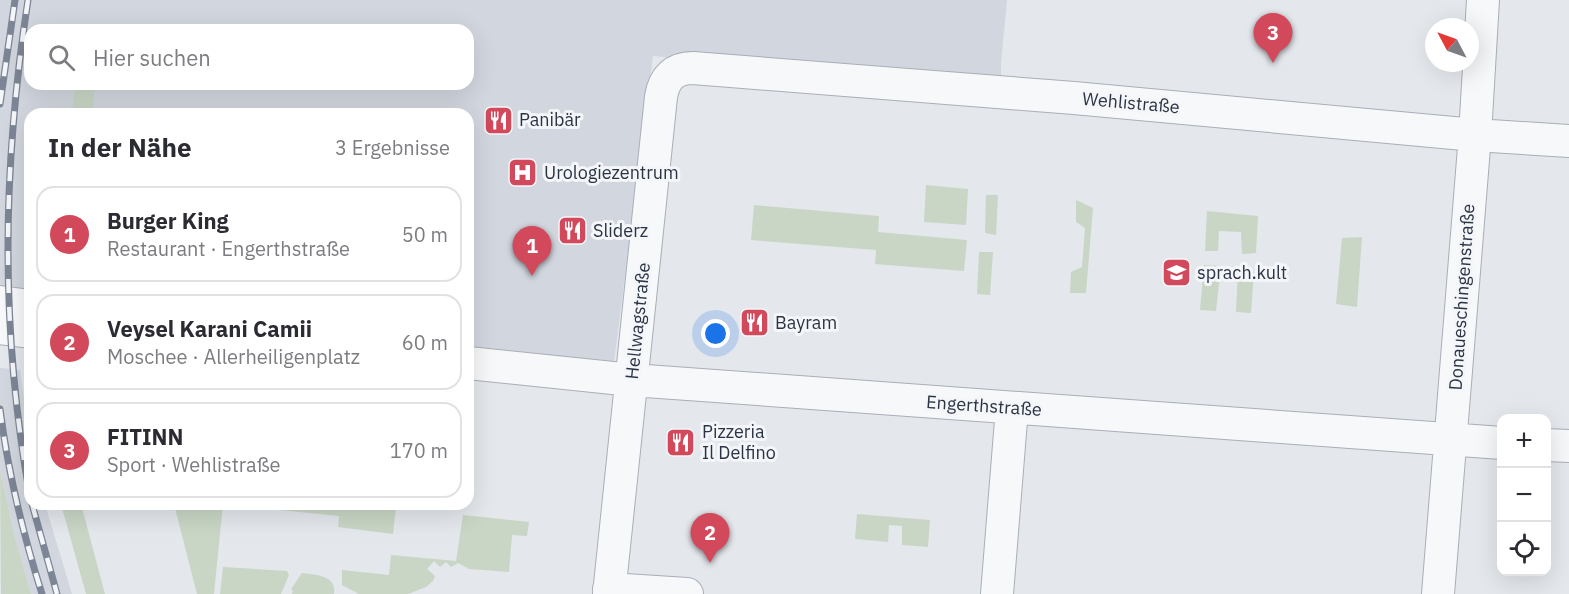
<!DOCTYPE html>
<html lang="de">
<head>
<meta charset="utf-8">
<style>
  body { margin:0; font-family:"IBM Plex Sans",sans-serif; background:#f7f7f7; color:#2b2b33 }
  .controls { position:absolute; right:18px; bottom:18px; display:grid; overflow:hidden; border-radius:12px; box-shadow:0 6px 24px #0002 }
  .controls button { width:54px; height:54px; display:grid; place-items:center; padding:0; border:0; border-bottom:2px solid #e1e1e2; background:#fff; color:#2b2b33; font:30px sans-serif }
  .compass { position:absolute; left:1425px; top:18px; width:54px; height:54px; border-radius:50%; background:#fff; box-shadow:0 6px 24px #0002; rotate:311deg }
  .you { position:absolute; left:716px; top:334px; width:21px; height:21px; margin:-15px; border:4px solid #fff; border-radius:50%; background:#1a73e8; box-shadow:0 0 0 9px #1a73e833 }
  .badge { display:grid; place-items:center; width:39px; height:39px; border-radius:50%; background:#d1495b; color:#fff; font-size:20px; font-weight:700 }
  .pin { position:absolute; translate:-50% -50px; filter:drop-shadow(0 2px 3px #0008) }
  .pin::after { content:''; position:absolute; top:32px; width:21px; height:18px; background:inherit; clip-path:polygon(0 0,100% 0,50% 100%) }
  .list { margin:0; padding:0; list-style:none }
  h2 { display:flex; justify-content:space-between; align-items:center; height:78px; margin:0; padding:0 24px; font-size:26px }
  h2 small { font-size:20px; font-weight:400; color:#7c7c81 }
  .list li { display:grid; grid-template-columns:39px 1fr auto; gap:18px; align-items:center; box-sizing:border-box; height:96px; margin:0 12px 12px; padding:0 12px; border:2px solid #e1e1e2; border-radius:18px }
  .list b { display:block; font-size:22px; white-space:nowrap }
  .list p { margin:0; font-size:20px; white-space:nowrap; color:#7c7c81 }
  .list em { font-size:20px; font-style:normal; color:#7c7c81 }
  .icon { flex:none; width:33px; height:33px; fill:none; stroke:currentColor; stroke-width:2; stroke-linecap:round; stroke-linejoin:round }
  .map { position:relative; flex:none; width:1569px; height:594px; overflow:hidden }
  .search { position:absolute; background:#fff; box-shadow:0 6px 24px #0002; left:24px; top:24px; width:450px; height:66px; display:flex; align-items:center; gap:15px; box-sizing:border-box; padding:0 21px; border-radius:18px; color:#7c7c81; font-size:22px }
  .panel { position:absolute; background:#fff; box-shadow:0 6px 24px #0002; left:24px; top:108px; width:450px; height:402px; border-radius:18px }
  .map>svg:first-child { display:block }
  .built { fill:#d2d6de; fill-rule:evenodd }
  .green { fill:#c9d6c5 }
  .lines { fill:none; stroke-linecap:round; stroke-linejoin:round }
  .minor-casing { stroke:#a9aeb7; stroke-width:34 }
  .minor { stroke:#f7f8fa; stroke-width:32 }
  .rail-casing { stroke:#7d8696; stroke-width:7 }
  .rail { stroke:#f4f6f9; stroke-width:4.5; stroke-dasharray:14; stroke-linecap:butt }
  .labels { text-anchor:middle; stroke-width:6; stroke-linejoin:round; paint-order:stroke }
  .street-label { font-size:18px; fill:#2b3445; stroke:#f4f6f9 }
  .poi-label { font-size:18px; fill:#2b3445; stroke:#f4f6f9; text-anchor:start }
</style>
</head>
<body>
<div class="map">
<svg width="1569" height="594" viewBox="0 0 1569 594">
  <rect width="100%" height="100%" fill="#e4e7ec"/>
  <path class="built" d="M 0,0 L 1007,0 L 1001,64 L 1001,87 L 653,56 L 614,362 L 468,346 L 468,114 L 30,114 L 30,299 L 0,296 ZM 30,30 L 468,30 L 468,84 L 30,84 Z
    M 0,368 L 20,370 L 30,443 L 30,504 L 45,504 L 72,594 L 31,594 L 15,538 L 0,471 Z"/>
  <path class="green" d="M 75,84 L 95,84 L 92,114 L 72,114 Z
    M 926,185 L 968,189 L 966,225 L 924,222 Z
    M 986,195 L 998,195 L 996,235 L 985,233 Z
    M 1076,200 L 1093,208 L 1086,293 L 1070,293 L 1071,272 L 1082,267 L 1085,228 L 1076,222 Z
    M 754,205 L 879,216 L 878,232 L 967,240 L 964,271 L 875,264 L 876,250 L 751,240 Z
    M 1207,211 L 1258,216 L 1256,253 L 1242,254 L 1241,232 L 1219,231 L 1218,251 L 1205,251 Z
    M 1362,237 L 1357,307 L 1336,304 L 1342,238 Z
    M 979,252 L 993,252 L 990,295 L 977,294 Z
    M 1204,265 L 1221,266 L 1216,311 L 1200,310 Z
    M 1238,270 L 1254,272 L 1251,313 L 1236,312 Z
    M 0,471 L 15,538 L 31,594 L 1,594 Z
    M 61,504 L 81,504 L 105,594 L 86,594 Z
    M 174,504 L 223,504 L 214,594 L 197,594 Z
    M 271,504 L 371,504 L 396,507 L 393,534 L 338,527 L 339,516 L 270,509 Z
    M 857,514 L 930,520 L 928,547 L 902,545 L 902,526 L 889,525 L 888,542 L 855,539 Z
    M 463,515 L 529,522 L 527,536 L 512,535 L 509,572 L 469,569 L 458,563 L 451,567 L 446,562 L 440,567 L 434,561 L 427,569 L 435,576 L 433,581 L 426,587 L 408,594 L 359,594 L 342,585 L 342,570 L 389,575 L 391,555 L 456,561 Z
    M 223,567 L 287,571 L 289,575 L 281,594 L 220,594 Z
    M 302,573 C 316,575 337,575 334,594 L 292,594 L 293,591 L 291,589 Z"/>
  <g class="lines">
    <defs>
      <path id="minor" d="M 0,302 L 30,306
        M 0,328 L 30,332
        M 468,363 L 632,380 L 1502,443
        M 1546,445 L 1569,446
        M 609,589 L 687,594
        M 609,594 L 661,97 C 664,78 674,68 693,68 L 1074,98 L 1475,135 L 1569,141
        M 997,594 L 1012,408
        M 1438,594 L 1475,135 L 1483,0"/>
    </defs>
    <use href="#minor" class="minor-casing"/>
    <use href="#minor" class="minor"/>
    <defs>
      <path id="rail" d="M 28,0 C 2,170 0,328 30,497
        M 0,104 L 15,0
        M 0,409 C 8,472 23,534 42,594
        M 32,504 L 57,594"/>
    </defs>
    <use href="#rail" class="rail-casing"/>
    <use href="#rail" class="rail"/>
  </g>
  <defs>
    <symbol id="restaurant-square" viewBox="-11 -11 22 22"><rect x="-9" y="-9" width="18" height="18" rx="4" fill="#d1495b" stroke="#f4f6f9"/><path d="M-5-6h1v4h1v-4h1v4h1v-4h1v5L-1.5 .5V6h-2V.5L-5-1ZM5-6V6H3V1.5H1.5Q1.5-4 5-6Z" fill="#fff"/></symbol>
    <symbol id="hospital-square" viewBox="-11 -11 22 22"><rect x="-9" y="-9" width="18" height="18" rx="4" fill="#d1495b" stroke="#f4f6f9"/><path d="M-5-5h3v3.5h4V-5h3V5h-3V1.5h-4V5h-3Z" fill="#fff"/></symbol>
    <symbol id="school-square" viewBox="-11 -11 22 22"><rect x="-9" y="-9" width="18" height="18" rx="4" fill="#d1495b" stroke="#f4f6f9"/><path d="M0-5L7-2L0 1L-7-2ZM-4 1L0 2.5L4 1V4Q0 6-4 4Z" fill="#fff"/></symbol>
  </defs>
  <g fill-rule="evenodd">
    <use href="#restaurant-square" x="482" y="104" width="33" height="33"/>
    <use href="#hospital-square" x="506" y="156" width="33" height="33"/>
    <use href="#restaurant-square" x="556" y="214" width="33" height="33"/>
    <use href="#school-square" x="1160" y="256" width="33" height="33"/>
    <use href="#restaurant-square" x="738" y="306" width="33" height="33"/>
    <use href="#restaurant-square" x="664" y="426" width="33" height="33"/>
  </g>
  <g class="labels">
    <g class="street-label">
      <text transform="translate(1131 103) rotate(5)" y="6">Wehlistraße</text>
      <text transform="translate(1462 297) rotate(-86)" y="6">Donaueschingenstraße</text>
      <text transform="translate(638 321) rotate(-84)" y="6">Hellwagstraße</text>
      <text transform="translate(984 406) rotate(4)" y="6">Engerthstraße</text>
    </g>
    <g class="poi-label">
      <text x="519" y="126">Panibär</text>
      <text x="544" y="179">Urologiezentrum</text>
      <text x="593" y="237">Sliderz</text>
      <text x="1197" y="279">sprach.kult</text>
      <text x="775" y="329">Bayram</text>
      <text x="702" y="438">Pizzeria<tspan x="702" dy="21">Il Delfino</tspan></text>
    </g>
  </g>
</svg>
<div class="controls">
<button>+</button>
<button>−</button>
<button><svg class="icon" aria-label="locate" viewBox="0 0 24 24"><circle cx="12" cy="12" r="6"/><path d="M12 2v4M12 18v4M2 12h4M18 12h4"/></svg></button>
</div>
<svg class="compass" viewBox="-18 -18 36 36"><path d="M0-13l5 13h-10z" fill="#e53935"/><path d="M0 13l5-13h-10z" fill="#7c7c81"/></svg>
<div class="you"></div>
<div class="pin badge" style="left:532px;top:276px">1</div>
<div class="pin badge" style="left:710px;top:563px">2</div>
<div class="pin badge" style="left:1273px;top:63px">3</div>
<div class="search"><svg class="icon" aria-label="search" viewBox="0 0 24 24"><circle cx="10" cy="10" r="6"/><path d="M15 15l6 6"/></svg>Hier suchen</div>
<section class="panel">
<h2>In der Nähe<small>3 Ergebnisse</small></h2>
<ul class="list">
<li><span class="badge">1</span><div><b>Burger King</b><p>Restaurant · Engerthstraße</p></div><em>50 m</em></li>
<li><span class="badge">2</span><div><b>Veysel Karani Camii</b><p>Moschee · Allerheiligenplatz</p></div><em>60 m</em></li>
<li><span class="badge">3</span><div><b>FITINN</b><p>Sport · Wehlistraße</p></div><em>170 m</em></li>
</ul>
</section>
</div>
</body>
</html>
